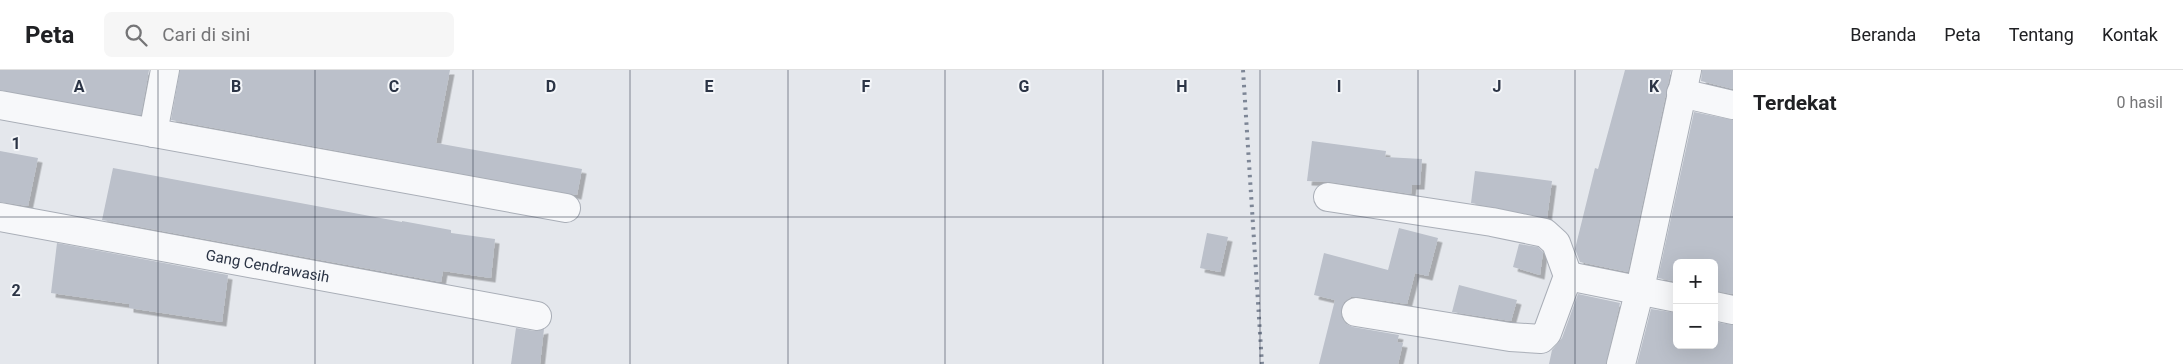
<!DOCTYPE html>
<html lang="id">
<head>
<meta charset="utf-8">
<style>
  body { margin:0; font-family:Roboto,sans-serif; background:#f6f6f6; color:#202124 }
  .controls { position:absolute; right:15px; bottom:15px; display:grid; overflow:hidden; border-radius:8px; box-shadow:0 5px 20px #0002 }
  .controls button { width:45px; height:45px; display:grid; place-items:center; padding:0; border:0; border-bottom:1px solid #e0e0e0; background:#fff; color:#202124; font:25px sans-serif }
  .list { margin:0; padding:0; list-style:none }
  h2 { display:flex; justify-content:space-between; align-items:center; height:65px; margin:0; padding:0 20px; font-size:21px }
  h2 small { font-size:16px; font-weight:400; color:#757577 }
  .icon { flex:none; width:28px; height:28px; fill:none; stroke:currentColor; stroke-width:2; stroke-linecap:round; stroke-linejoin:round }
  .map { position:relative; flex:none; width:1733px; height:294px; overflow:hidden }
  header { display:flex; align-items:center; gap:30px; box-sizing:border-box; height:70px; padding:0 25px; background:#fff; border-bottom:1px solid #e0e0e0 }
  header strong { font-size:24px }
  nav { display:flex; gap:28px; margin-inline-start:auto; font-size:18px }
  .search { width:350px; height:45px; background:#f6f6f6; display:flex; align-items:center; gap:12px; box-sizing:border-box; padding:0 18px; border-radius:8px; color:#757577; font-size:19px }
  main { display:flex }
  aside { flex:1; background:#fff }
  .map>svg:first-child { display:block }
  .building { fill:#bbc0ca; filter:url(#shadow) }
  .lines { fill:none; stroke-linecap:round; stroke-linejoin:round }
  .minor-casing { stroke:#a9aeb7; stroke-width:30 }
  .minor { stroke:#f7f8fa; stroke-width:28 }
  .rail { stroke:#7d8696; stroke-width:4; stroke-dasharray:2.5 5; stroke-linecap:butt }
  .grid { fill:none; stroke:#2b3445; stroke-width:1; stroke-opacity:0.55 }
  .labels { text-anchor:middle; stroke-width:4; stroke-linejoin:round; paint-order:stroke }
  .street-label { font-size:15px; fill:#2b3445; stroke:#f4f6f9 }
  .grid-label { font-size:16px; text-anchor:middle; font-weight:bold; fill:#2b3445; stroke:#f4f6f9; stroke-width:4; stroke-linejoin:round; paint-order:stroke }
</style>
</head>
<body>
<header>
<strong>Peta</strong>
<div class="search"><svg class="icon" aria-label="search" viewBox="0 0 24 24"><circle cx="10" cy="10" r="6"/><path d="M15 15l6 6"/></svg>Cari di sini</div>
<nav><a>Beranda</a><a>Peta</a><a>Tentang</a><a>Kontak</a></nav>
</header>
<main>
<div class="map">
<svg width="1733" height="294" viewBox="0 0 1733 294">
  <defs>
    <filter id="shadow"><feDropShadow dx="4.5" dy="4.5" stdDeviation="0" flood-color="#0004"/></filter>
  </defs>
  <rect width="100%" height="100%" fill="#e4e7ec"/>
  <path class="building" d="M 0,0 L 149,0 L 141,45 L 0,20 Z
    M 180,0 L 450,0 L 436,73 L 582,99 L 577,125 L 171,50 Z
    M 1625,0 L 1671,0 L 1628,202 L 1580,192 L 1575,179 L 1595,98 L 1598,99 Z
    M 1702,0 L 1733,0 L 1733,19 L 1701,11 Z
    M 1694,42 L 1733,50 L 1733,224 L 1714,221 L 1714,193 L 1677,193 L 1677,212 L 1658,208 Z
    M 1312,71 L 1386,81 L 1385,87 L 1422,89 L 1420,115 L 1412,115 L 1411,124 L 1330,112 L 1307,111 Z
    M 0,81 L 38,88 L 28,136 L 0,132 Z
    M 113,98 L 402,152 L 402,151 L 451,160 L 451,163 L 495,169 L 491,208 L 443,201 L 441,212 L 102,150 Z
    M 1475,101 L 1552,111 L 1547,148 L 1471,133 Z
    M 1399,158 L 1438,168 L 1428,206 L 1415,203 L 1407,234 L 1358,227 L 1351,227 L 1344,232 L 1341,240 L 1342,248 L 1346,254 L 1353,257 L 1399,265 L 1397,272 L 1403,273 L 1398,294 L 1319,294 L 1335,230 L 1314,225 L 1324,183 L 1388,200 Z
    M 1207,163 L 1228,167 L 1220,202 L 1200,198 Z
    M 57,173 L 228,205 L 222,252 L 129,238 L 129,234 L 51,223 Z
    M 1519,174 L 1538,177 L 1543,182 L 1540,205 L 1513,197 Z
    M 1459,215 L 1517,230 L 1511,251 L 1452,242 Z
    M 1578,224 L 1620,233 L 1606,294 L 1549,294 L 1552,280 L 1562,268 Z
    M 1651,239 L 1677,243 L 1677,275 L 1714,275 L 1714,252 L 1733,255 L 1733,294 L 1637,294 Z
    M 516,258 L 535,261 L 544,259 L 540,294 L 511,294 Z"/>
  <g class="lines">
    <defs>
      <g id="minor">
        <path d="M 1681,23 L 1733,35"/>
        <path d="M 0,35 L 566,138"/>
        <path d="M 153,63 L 165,0"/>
        <path d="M 1328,127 L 1492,152 L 1545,163 L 1556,173 L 1568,206 L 1547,263 L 1541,269 L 1510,267 L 1356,242"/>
        <path id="s1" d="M 0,147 L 537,246"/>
        <path d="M 1568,206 L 1677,228"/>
        <path d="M 1714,236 L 1733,240"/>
        <path d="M 1621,294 L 1640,219 L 1687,0"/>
      </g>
    </defs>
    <use href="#minor" class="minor-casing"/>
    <use href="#minor" class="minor"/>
    <path class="rail" d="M 1243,0 L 1262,294"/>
  </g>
  <path class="grid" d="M 158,0 L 158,294M 315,0 L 315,294M 473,0 L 473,294M 630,0 L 630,294M 788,0 L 788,294M 945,0 L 945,294M 1103,0 L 1103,294M 1260,0 L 1260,294M 1418,0 L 1418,294M 1575,0 L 1575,294M 0,147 L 1733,147"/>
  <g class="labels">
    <g class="street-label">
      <text dy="5" stroke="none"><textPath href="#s1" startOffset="272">Gang Cendrawasih</textPath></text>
    </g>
  </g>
  <g class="grid-label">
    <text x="79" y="22">A</text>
    <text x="236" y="22">B</text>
    <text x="394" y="22">C</text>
    <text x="551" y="22">D</text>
    <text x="709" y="22">E</text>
    <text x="866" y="22">F</text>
    <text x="1024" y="22">G</text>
    <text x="1182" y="22">H</text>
    <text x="1339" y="22">I</text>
    <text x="1497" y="22">J</text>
    <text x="1654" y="22">K</text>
    <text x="16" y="79">1</text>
    <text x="16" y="226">2</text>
  </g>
</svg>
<div class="controls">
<button>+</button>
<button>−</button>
</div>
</div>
<aside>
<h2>Terdekat<small>0 hasil</small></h2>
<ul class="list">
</ul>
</aside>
</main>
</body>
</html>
